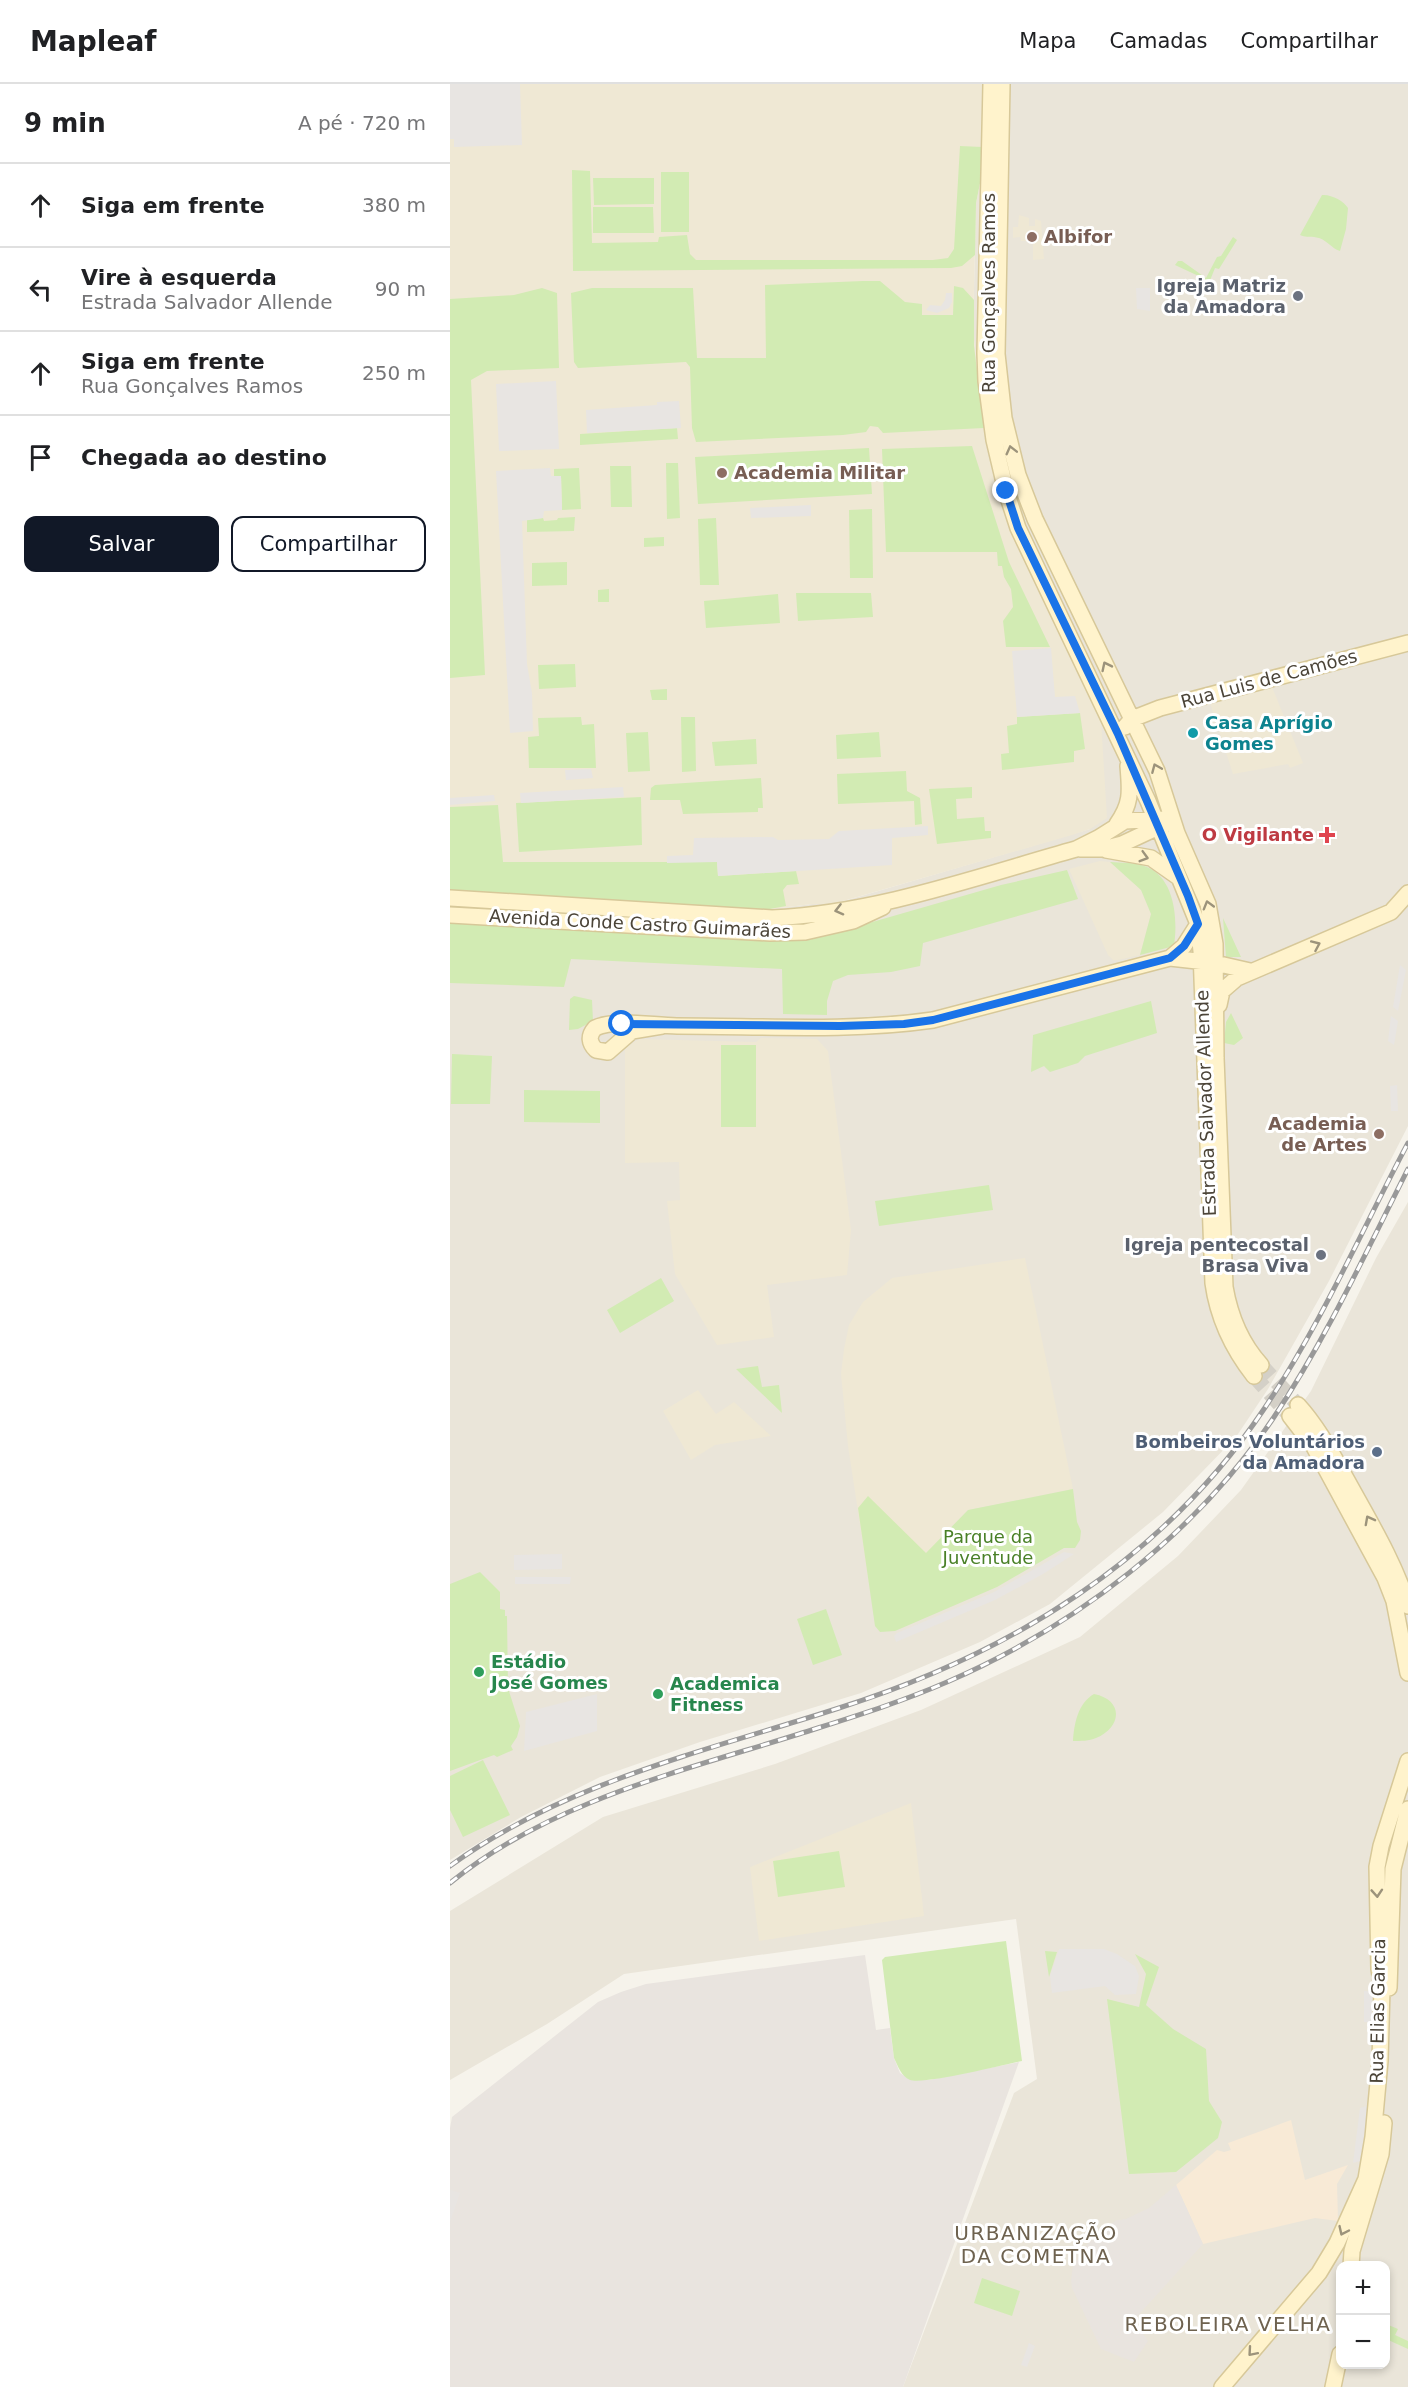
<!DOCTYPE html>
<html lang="pt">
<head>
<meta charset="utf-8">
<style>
  body { margin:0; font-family:"DejaVu Sans",sans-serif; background:#f2f2f2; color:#202124 }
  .controls { position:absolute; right:18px; bottom:18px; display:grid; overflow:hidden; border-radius:12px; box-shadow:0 3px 9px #0003 }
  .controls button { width:54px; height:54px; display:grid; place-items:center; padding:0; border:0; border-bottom:2px solid #e0e0e0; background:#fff; color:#202124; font:30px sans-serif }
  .stop { position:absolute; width:18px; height:18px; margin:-14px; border:4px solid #1a73e8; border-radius:50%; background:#fff }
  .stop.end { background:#1a73e8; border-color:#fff; box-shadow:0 2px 6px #0008 }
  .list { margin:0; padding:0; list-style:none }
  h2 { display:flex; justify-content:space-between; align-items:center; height:78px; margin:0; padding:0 24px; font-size:26px }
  h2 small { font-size:20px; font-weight:400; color:#757577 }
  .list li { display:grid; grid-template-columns:39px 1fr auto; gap:18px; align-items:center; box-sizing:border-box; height:84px; padding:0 24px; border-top:2px solid #e0e0e0 }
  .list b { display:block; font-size:22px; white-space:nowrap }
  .list p { margin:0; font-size:20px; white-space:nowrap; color:#757577 }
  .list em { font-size:20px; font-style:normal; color:#757577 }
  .actions { display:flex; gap:12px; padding:18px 24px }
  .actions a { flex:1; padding:14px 0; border:2px solid #111827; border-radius:12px; text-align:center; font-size:21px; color:#111827 }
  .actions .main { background:#111827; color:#fff }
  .icon { flex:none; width:33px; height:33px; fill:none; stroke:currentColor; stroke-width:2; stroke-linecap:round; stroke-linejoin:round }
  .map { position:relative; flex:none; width:958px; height:2303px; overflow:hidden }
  header { display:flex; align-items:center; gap:36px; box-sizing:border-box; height:84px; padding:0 30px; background:#fff; border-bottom:2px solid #e0e0e0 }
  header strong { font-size:28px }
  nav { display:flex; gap:33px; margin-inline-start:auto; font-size:21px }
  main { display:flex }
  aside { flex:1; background:#fff }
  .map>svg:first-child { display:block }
  .residential { fill:#eae5d9; fill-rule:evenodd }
  .commercial { fill:#f8ead6 }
  .industrial { fill:#e9e4df }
  .education { fill:#efe8d4 }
  .green { fill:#d2ebb3 }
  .parking { fill:#e8e5e2 }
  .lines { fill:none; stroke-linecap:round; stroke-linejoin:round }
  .secondary-tunnel { stroke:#d4d0c7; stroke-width:15; stroke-dasharray:15 8; stroke-linecap:butt }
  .secondary-casing { stroke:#d7c899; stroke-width:18 }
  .secondary { stroke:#fff3cc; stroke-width:15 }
  .rail-casing { stroke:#999; stroke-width:5 }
  .rail { stroke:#fff; stroke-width:3; stroke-dasharray:9; stroke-linecap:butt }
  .oneway { stroke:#9c937b }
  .route { stroke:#1a73e8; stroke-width:8 }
  .education-dot { fill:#8d6e63; stroke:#fff; stroke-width:2 }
  .worship-dot { fill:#6b7280; stroke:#fff; stroke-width:2 }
  .culture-dot { fill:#0f9aa8; stroke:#fff; stroke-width:2 }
  .health-dot { fill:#e0444e; stroke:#fff; stroke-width:2 }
  .service-dot { fill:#5c6f8a; stroke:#fff; stroke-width:2 }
  .leisure-dot { fill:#2e9e5b; stroke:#fff; stroke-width:2 }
  .labels { text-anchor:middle; stroke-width:6; stroke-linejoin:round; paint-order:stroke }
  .education-label { font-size:18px; font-weight:bold; fill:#785e54; stroke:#fff; text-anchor:start }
  .worship-label { font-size:18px; font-weight:bold; fill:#5b616d; stroke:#fff; text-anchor:end }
  .street-label { font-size:18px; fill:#4b4438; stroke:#fff }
  .culture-label { font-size:18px; font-weight:bold; fill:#0d838f; stroke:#fff; text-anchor:start }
  .health-label { font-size:18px; font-weight:bold; fill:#be3a42; stroke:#fff; text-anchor:end }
  .service-label { font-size:18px; font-weight:bold; fill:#4e5e75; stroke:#fff; text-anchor:end }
  .park-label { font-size:18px; fill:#498027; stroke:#fff }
  .leisure-label { font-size:18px; font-weight:bold; fill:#27864d; stroke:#fff; text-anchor:start }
  .neighbourhood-label { font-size:20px; letter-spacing:1.5px; fill:#6e624f; stroke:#fff }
</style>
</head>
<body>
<header>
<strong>Mapleaf</strong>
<nav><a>Mapa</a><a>Camadas</a><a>Compartilhar</a></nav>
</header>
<main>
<aside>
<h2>9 min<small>A pé · 720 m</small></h2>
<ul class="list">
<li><svg class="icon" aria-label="ahead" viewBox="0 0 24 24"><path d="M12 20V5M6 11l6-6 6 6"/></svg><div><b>Siga em frente</b></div><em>380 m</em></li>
<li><svg class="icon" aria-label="left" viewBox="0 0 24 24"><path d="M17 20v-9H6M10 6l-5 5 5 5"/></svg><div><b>Vire à esquerda</b><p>Estrada Salvador Allende</p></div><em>90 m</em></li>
<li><svg class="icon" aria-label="ahead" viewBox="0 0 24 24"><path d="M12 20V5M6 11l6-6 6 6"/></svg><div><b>Siga em frente</b><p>Rua Gonçalves Ramos</p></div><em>250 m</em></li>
<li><svg class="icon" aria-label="arrive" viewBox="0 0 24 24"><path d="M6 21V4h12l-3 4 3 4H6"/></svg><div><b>Chegada ao destino</b></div></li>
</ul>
<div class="actions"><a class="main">Salvar</a><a>Compartilhar</a></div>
</aside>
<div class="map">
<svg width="958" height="2303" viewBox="0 0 958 2303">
  <rect width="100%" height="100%" fill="#f6f3eb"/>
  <path class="residential" d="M 533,0 L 958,0 L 958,1042 L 879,1197 L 818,1305 L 786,1353 L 713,1428 L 600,1520 L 530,1558 L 411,1609 L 250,1658 L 150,1693 L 71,1733 L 0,1776 L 0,806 L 314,826 L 362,820 L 374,820 L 377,822 L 640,745 L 651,636 L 563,453 L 551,419 L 536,359 L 523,247 L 526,119 L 531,94 Z
    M 958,1118 L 958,2303 L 453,2303 L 564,2009 L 587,1995 L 566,1835 L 174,1890 L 97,1940 L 0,1996 L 0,1827 L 153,1733 L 325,1680 L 471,1626 L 630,1553 L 728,1472 L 791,1406 L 861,1307 L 926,1174 ZM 890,2182 L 936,2182 L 936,2280 L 890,2280 Z"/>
  <path class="commercial" d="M 841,2036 L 855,2096 L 898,2081 L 887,2100 L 888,2137 L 865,2134 L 753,2160 L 726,2101 L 767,2066 L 774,2068 L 781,2066 L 778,2059 Z"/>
  <path class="industrial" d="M 415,1871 L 426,1946 L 440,1944 L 444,1974 L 450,1989 L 461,1996 L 479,1996 L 569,1978 L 453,2303 L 0,2303 L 0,2044 L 2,2033 L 148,1918 L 171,1908 L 196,1900 Z
    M 726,2101 L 753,2160 L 683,2237 L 698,2257 L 684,2278 L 651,2265 L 622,2204 L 621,2196 L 623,2182 L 637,2161 L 653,2145 L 667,2136 L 676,2135 L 699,2124 Z"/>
  <path class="education" d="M 0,0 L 533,0 L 531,94 L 526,119 L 523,247 L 536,359 L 551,419 L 563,453 L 651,636 L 657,734 L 640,745 L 622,751 L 376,822 L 374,820 L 362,820 L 314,826 L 0,806 Z
    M 569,131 L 579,134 L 579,142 L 585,142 L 585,135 L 591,137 L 594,175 L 583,176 L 583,157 L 571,157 L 570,153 L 563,154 L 563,143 L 568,143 Z
    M 822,603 L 853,679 L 840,684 L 838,680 L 783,690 L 760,619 Z
    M 650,777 L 660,778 L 691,806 L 701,830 L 690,871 L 668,876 L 663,876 L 658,871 L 619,785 Z
    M 311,954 L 367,955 L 378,967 L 401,1146 L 397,1191 L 317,1201 L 324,1253 L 267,1261 L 225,1190 L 217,1117 L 230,1116 L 229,1078 L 175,1079 L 175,964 L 189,955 L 306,958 Z
    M 575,1174 L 623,1405 L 518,1426 L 476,1470 L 419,1499 L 398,1362 L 391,1290 L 394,1265 L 399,1241 L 413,1218 L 442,1194 Z
    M 248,1306 L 266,1330 L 284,1318 L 321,1352 L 265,1361 L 241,1376 L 213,1327 Z
    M 461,1719 L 474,1832 L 309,1857 L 300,1783 Z"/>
  <path class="green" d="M 510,62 L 532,63 L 531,94 L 526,119 L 525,171 L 512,182 L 501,184 L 123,187 L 122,86 L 140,87 L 142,159 L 208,158 L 209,153 L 237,151 L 240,170 L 246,176 L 483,176 L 498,174 L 504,165 Z
    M 211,88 L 239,88 L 239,148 L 211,148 Z
    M 143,94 L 204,94 L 204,120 L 144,121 Z
    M 872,111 C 881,110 894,117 898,124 L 896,145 L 890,167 C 881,164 878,157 869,154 C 862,152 857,154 850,151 Z
    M 143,123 L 203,123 L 204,149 L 143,149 Z
    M 783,153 L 787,156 L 769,185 L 765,184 L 757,204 L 752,202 L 755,195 L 725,181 L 728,177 L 732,177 L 756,194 L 767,173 L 771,172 Z
    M 413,197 L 430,197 L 455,218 L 472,220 L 472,231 L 503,231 L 504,202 L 513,204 L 524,216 L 524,262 L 534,344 L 433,349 L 428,343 L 420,342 L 416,348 L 393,351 L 246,358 L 242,344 L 240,283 L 236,278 L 128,284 L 124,278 L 121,209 L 142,204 L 243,204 L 247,274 L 316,274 L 315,201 Z
    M 92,204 L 107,209 L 109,284 L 37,287 L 21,296 L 35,591 L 0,594 L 0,215 L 64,211 Z
    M 227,344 L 228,355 L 130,361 L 130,350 Z
    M 522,362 L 559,478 L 600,563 L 556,563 L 553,537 L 563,523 L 561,505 L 554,493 L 552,482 L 548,482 L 547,468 L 436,468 L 432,365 Z
    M 419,364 L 422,410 L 248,420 L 245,373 Z
    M 216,379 L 228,379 L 230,434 L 217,435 Z
    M 160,382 L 181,382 L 182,423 L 161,423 Z
    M 129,384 L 131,425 L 112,426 L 111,392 L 104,392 L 104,385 Z
    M 422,425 L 423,494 L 400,494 L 399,426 Z
    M 125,433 L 124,447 L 77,448 L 77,436 L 93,434 L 94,437 L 107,436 L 108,434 Z
    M 266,434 L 269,501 L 250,501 L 248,435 Z
    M 214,453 L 214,462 L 194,463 L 194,454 Z
    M 117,478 L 117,501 L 82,502 L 82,479 Z
    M 159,505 L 159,518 L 148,518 L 148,506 Z
    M 346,509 L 421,509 L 423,533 L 348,537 Z
    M 328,510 L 330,539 L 256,544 L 254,517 Z
    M 125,580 L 126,603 L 89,605 L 88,581 Z
    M 217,605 L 217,616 L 202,616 L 200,606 Z
    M 630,629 L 635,665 L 624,667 L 624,678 L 552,686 L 551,670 L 559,669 L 557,642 L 567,640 L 567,633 Z
    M 131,633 L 132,641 L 144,640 L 146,684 L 79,684 L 78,653 L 89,652 L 88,634 Z
    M 231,633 L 245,633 L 246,687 L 232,688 Z
    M 198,648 L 200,687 L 178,688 L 176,649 Z
    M 429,648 L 431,673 L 387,675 L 386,651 Z
    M 306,655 L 307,680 L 265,682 L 262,658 Z
    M 456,687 L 457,707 L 470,714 L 472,740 L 465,741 L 464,717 L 388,720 L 387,690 Z
    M 311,694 L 313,724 L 308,724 L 308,728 L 233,730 L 230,716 L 200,716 L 201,704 L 205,701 Z
    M 522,703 L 522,714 L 506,715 L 507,735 L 534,733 L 535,747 L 541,747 L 541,754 L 487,760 L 479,705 Z
    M 191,713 L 192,761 L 69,768 L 66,719 Z
    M 48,721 L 53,778 L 267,778 L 268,792 L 346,787 L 349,800 L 337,801 L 333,806 L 336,822 L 314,826 L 0,806 L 0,723 Z
    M 660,778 C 671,779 686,778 697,783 C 725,795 728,835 724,862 L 690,871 L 701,830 L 691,806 Z
    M 617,786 L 628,815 L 473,859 L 470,882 L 441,888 L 398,891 L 383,897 L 377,917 L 377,931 L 333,930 L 332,885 L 121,875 L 114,903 L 0,899 L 0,835 L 55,838 L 405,843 L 551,801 Z
    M 773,834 L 791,873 L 776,873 Z
    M 124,912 L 142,916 L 143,937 L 128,945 L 119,946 L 120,915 Z
    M 701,917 L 707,949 L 635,972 L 628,979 L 600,988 L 594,982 L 581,988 L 583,951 Z
    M 781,929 L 793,954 L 784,961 L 774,959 L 776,938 Z
    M 271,961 L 306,961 L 306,1043 L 271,1043 Z
    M 2,970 L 42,972 L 40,1020 L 1,1020 Z
    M 74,1006 L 150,1007 L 150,1039 L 74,1038 Z
    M 539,1101 L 543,1126 L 429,1142 L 425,1117 Z
    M 211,1194 L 224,1217 L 170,1249 L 157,1226 Z
    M 308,1282 L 312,1303 L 329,1301 L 332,1329 L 286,1285 Z
    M 623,1405 L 627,1438 L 631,1447 L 630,1456 L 625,1464 L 614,1464 L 547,1503 L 445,1547 L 430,1548 L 425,1542 L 408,1424 L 418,1412 L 476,1469 L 518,1426 Z
    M 30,1488 L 50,1508 L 50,1525 L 55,1526 L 55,1532 L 57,1532 L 58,1604 L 70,1642 L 67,1653 L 61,1662 L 63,1666 L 47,1673 L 44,1671 L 0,1687 L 0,1500 Z
    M 376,1525 L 392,1571 L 363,1581 L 347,1535 Z
    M 644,1610 C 674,1616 672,1643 646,1654 C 639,1657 631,1657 623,1657 C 624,1640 628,1619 644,1610 Z
    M 33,1676 L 60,1731 L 13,1753 L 0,1726 L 0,1692 Z
    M 389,1767 L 395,1803 L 328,1813 L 323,1777 Z
    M 556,1857 L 572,1977 C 553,1981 474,2001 460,1996 C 451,1992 448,1982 444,1974 L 432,1876 L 435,1873 Z
    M 595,1867 L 607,1868 L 599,1893 Z
    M 685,1870 L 709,1883 L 696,1921 L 723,1945 L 756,1965 L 759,2017 L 772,2038 L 768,2054 L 726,2088 L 679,2090 L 657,1915 L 689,1923 L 696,1890 Z
    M 532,2194 L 570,2207 L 562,2232 L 524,2219 Z
    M 936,2240 L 948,2245 L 945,2251 L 958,2257 L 958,2265 L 936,2255 Z"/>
  <path class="parking" d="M 0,0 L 70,0 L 72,61 L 4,63 L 4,55 L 0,55 Z
    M 700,204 L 700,227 L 687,225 L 686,204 Z
    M 496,209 L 502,209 L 502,218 L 499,224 L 487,229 L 476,226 L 480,221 L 491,222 L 495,216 Z
    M 106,297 L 109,365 L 49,367 L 46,300 Z
    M 229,317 L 231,344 L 137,349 L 136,326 L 207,321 L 207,318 Z
    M 100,384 L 101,392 L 111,392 L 112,426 L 94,427 L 93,434 L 72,437 L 77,580 L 82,609 L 83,647 L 60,649 L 46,387 Z
    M 361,421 L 361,432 L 301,434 L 300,424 Z
    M 601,564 L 605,613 L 625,612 L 630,629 L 567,633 L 562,567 Z
    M 141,685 L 143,694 L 116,696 L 115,686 Z
    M 173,703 L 174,713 L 71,719 L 70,709 Z
    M 44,711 L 45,717 L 0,721 L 0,714 Z
    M 478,742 L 478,751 L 442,754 L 442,781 L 268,792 L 267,778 L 217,779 L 217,772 L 243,771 L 244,754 L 323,753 L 328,756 L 379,755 L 389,747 Z
    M 950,881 L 956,886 L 948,927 L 943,923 Z
    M 941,932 L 948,937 L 944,961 L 938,957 Z
    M 947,1001 L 948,1027 L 941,1027 L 940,1002 Z
    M 614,1468 L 624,1470 L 593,1490 L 545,1516 L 446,1558 L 444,1552 L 447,1549 L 544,1508 Z
    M 112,1470 L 112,1485 L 64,1486 L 64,1471 Z
    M 65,1493 L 121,1493 L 120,1500 L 65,1500 Z
    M 147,1610 L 147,1647 L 74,1667 L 76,1628 Z
    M 609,1865 L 654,1865 L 667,1870 L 685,1882 L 689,1892 L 686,1910 L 665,1911 L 655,1902 L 602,1909 L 600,1892 Z
    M 914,1907 L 927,1908 L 928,1938 L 914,1938 Z
    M 924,2020 L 917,2075 L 903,2079 L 910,2024 Z
    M 0,2106 L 10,2109 L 0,2138 Z
    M 579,2259 L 585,2262 L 577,2283 L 571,2281 Z"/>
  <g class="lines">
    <path class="secondary-tunnel" d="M 811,1281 L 848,1321
      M 804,1292 L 840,1332"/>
    <defs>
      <path id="secondary" d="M 541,0 L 535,269 L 536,297 L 544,356 L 556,407 L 568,444 L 698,717 L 748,840 L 751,867 L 763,1199 C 768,1235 782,1264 804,1292
        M 552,0 L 547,270 L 554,334 L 568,391 L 585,435 L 707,687 L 727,749 L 758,820 L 765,860 L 766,974 L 775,1203 C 780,1232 791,1259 811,1281
        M 675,643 L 682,635 L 710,624 L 958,559
        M 667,740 C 682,719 680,707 678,682
        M 630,765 L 653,765 L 672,760 L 717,739
        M 656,766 L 701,774 L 728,793
        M 0,814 L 322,834 C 427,829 526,793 626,765 L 648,754 L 675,737 L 713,735
        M 0,831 L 320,849 L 355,848 L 403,837 L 433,823
        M 720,874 L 734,862 L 748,840
        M 769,921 L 772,907 L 787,894 L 941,828 L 958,809
        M 212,942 L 182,947 L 158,968 L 146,966 C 139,959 138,952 145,944 C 167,934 203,942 227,942 C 312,942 399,948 483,936 L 720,874 L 765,879 L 800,887
        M 848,1321 C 869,1344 883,1372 898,1398 C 920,1438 945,1479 958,1522
        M 840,1332 L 864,1363 L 935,1494 L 944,1517 L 958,1589
        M 939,1904 L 943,1785 L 958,1725
        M 901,2182 L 902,2167 L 931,2070 L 934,2039
        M 772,2303 L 869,2189 L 887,2159 L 916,2095 L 923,2053 L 930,1977 L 932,1904 L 929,1885 L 927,1783 L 931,1762 L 958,1677
        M 883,2303 L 890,2270"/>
    </defs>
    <use href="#secondary" class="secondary-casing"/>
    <use href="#secondary" class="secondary"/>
    <defs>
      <path id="rail" d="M 0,1782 C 116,1698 256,1667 389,1624 C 560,1570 713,1476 814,1325 C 870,1242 911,1148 958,1059
        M 0,1799 C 100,1718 228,1688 349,1650 C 399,1634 449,1619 497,1598 C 626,1542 746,1450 824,1333 C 876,1255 916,1168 958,1085"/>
    </defs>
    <use href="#rail" class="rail-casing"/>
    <use href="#rail" class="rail"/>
  </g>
  <defs><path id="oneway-chevron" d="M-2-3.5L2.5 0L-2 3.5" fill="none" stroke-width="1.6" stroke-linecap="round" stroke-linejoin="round" transform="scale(1.5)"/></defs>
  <g class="oneway">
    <use href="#oneway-chevron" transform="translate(561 366) rotate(-104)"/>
    <use href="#oneway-chevron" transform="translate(656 582) rotate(-116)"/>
    <use href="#oneway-chevron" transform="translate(706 684) rotate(-113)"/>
    <use href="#oneway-chevron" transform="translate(694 773) rotate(16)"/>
    <use href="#oneway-chevron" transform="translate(758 821) rotate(-106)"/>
    <use href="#oneway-chevron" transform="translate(389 826) rotate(166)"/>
    <use href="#oneway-chevron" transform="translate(866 861) rotate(-24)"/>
    <use href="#oneway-chevron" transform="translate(919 1436) rotate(-118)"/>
    <use href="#oneway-chevron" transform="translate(927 1809) rotate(86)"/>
    <use href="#oneway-chevron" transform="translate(893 2147) rotate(115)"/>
    <use href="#oneway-chevron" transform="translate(802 2268) rotate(131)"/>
  </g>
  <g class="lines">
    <path class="route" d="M 172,940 L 390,942 L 454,940 L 483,936 L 720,874 L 734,862 L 748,840 L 738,812 L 668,650 L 568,444 L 556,407"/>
  </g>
  <g class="education-dot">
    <circle cx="582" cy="153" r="6"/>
    <circle cx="272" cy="389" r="6"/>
    <circle cx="929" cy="1050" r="6"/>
  </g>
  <g class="worship-dot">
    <circle cx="848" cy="212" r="6"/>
    <circle cx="871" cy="1171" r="6"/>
  </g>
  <circle class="culture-dot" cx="743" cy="649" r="6"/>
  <path class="health-dot" d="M874 742h6v6h6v6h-6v6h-6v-6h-6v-6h6z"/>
  <circle class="service-dot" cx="927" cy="1368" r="6"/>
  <g class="leisure-dot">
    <circle cx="29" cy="1588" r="6"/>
    <circle cx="208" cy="1610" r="6"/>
  </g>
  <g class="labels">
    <g class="education-label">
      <text x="594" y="159">Albifor</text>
      <text x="284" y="395">Academia Militar</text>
      <text x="917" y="1046" text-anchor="end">Academia<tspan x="917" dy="21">de Artes</tspan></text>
    </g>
    <g class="worship-label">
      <text x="836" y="208">Igreja Matriz<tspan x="836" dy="21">da Amadora</tspan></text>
      <text x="859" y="1167">Igreja pentecostal<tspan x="859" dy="21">Brasa Viva</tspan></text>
    </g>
    <g class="street-label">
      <text transform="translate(539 209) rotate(-90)" y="6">Rua Gonçalves Ramos</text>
      <text transform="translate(819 595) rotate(-15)" y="6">Rua Luis de Camões</text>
      <text transform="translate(190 840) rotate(3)" y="6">Avenida Conde Castro Guimarães</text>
      <text transform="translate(756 1019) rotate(-92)" y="6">Estrada Salvador Allende</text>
      <text transform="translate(928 1927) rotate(-89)" y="6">Rua Elias Garcia</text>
    </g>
    <g class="culture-label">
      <text x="755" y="645">Casa Aprígio<tspan x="755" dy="21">Gomes</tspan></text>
    </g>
    <g class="health-label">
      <text x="864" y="757">O Vigilante</text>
    </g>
    <g class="service-label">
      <text x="915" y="1364">Bombeiros Voluntários<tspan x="915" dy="21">da Amadora</tspan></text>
    </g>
    <g class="park-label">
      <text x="538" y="1459">Parque da<tspan x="538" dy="21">Juventude</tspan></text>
    </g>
    <g class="leisure-label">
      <text x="41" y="1584">Estádio<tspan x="41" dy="21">José Gomes</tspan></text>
      <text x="220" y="1606">Academica<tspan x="220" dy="21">Fitness</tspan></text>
    </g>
    <g class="neighbourhood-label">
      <text x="586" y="2156">URBANIZAÇÃO<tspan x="586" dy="23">DA COMETNA</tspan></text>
      <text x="778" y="2247">REBOLEIRA VELHA</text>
    </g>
  </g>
</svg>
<div class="controls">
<button>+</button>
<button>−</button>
</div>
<div class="stop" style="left:172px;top:940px"></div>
<div class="stop end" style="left:556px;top:407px"></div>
</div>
</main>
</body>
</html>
